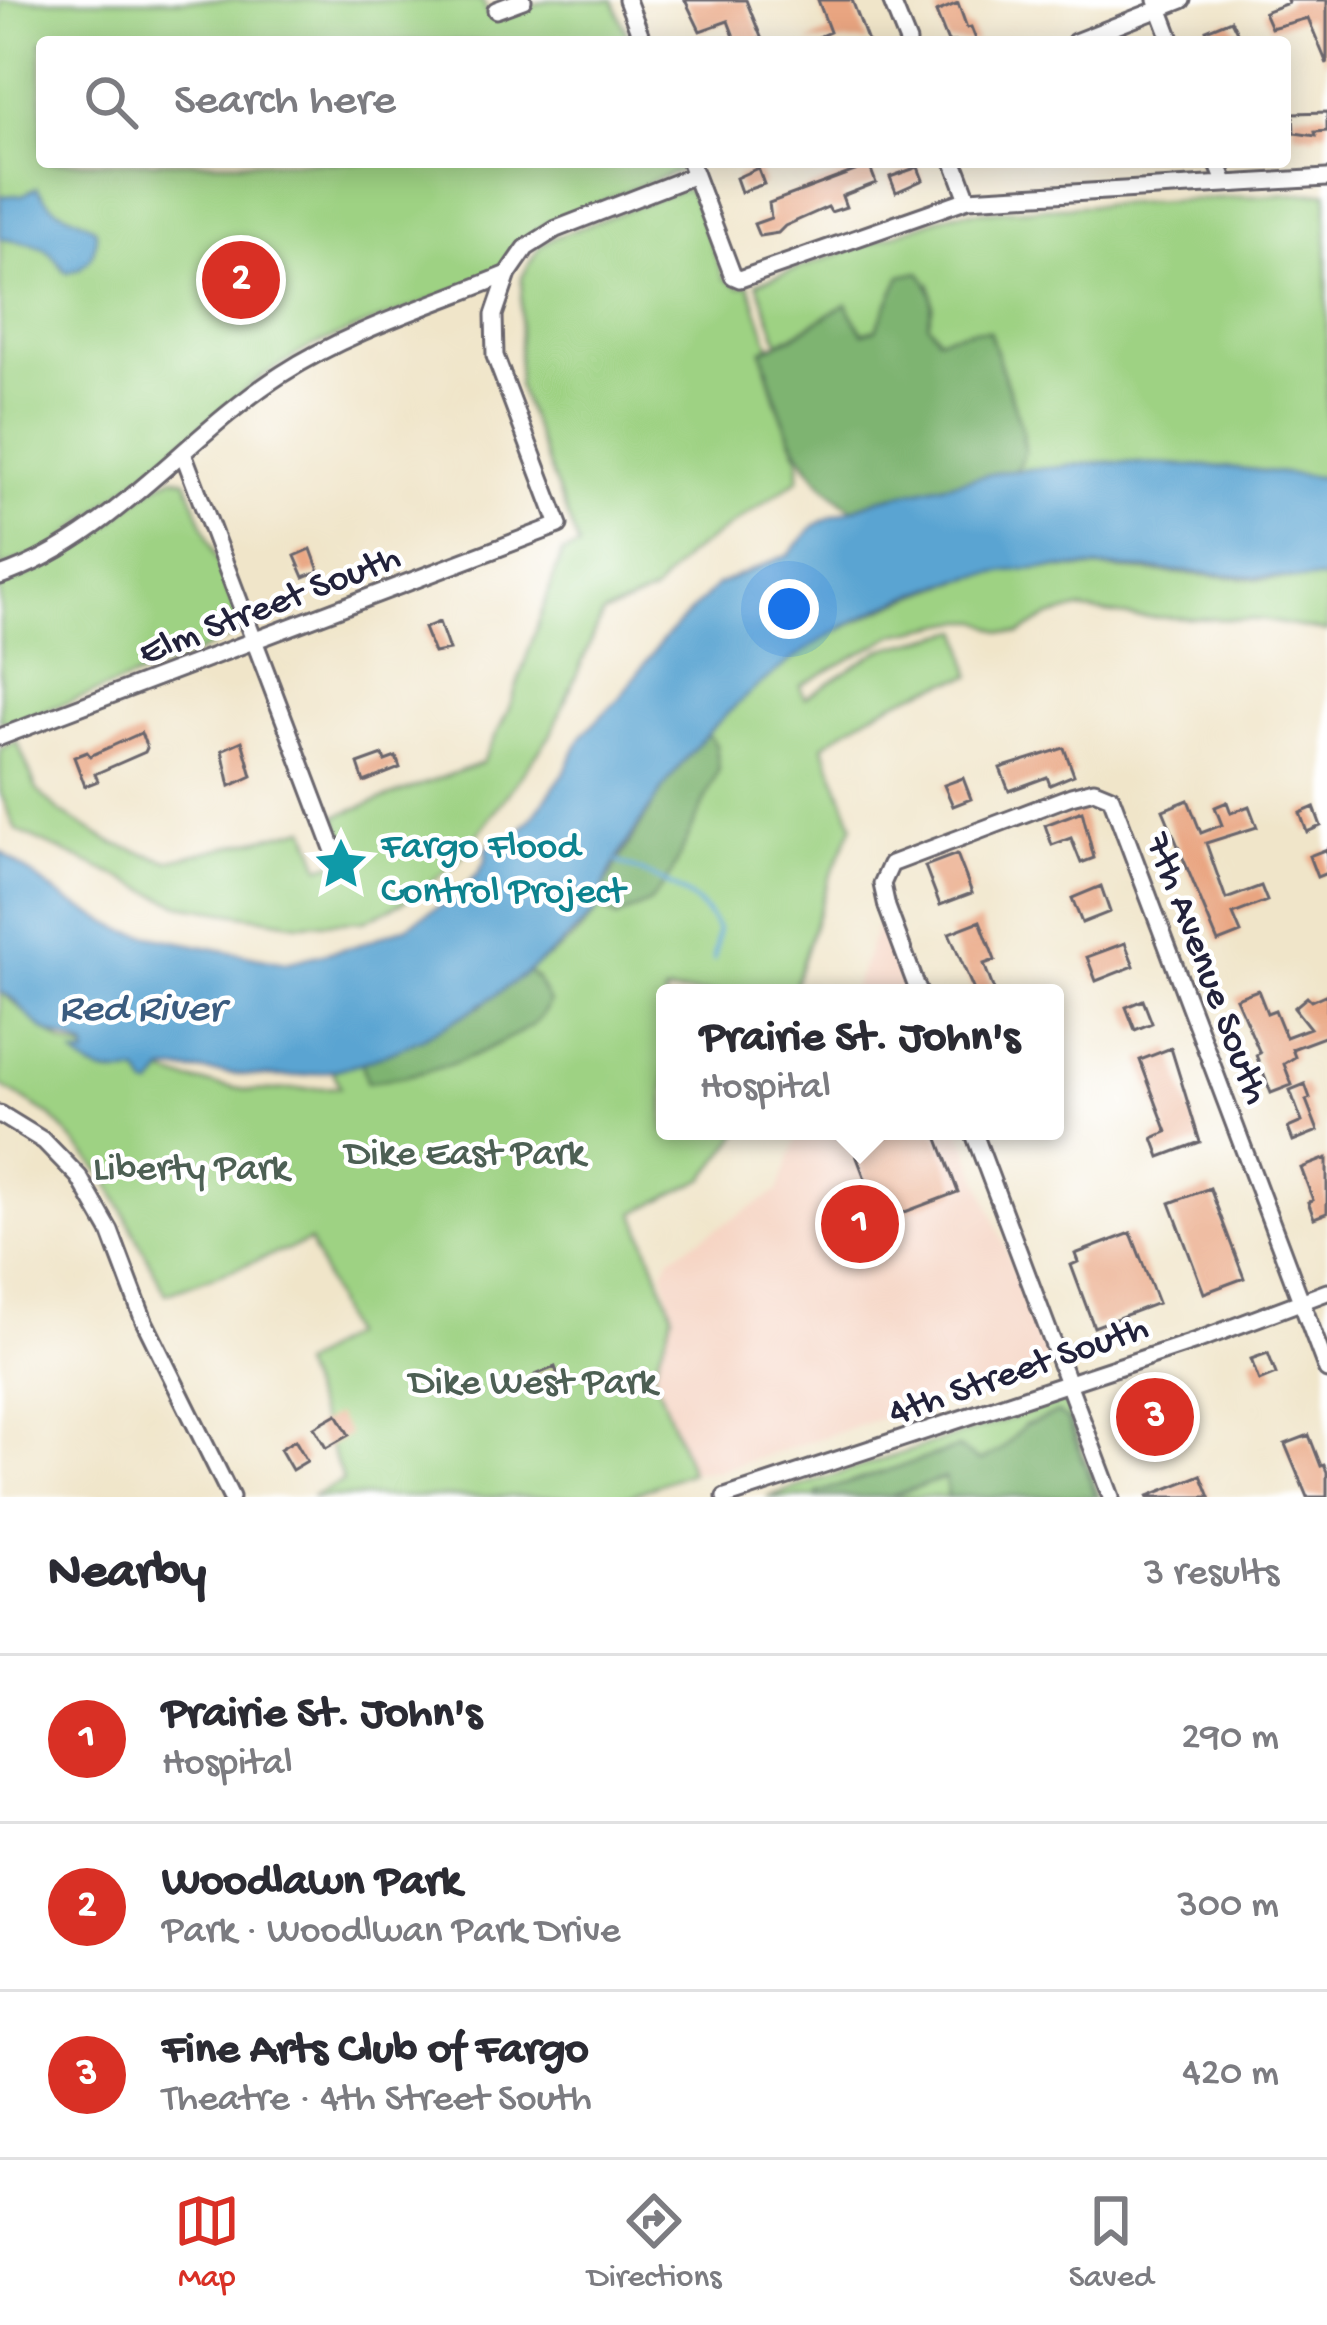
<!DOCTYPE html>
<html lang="en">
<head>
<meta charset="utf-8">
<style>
  body { margin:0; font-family:"Gochi Hand",sans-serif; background:#f2f2f3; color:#2b2b33 }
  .you { position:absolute; left:789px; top:609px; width:42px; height:42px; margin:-30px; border:9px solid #fff; border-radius:50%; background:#1a73e8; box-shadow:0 0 0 18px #1a73e833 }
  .badge { display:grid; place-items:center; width:78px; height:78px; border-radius:50%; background:#d93025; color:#fff; font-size:39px; font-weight:700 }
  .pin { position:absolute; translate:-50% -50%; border:6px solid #fff; box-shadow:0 3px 12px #0006 }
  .popup { position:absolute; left:656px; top:984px; width:408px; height:156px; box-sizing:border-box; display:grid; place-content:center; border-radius:12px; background:#fff; filter:drop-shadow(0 3px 9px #0005); font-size:39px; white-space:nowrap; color:#7c7c81 }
  .popup b { font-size:45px; color:#2b2b33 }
  .popup::after { content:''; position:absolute; left:50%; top:100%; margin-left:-24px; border:24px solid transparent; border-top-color:#fff }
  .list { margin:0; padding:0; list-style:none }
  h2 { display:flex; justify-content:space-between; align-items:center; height:156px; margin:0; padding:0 48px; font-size:51px }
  h2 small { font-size:39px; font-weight:400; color:#7c7c81 }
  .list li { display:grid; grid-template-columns:78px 1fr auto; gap:36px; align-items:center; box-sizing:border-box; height:168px; padding:0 48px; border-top:3px solid #e1e1e2 }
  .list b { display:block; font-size:45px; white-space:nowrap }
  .list p { margin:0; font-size:39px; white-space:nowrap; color:#7c7c81 }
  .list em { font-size:39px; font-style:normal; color:#7c7c81 }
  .icon { flex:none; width:66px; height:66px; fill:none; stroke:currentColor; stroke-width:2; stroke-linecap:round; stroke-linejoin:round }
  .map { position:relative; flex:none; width:1327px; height:1497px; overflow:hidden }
  .search { position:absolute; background:#fff; box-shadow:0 6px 30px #0003; left:36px; right:36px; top:36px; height:132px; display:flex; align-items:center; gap:30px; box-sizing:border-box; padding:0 42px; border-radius:12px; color:#7c7c81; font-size:45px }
  .sheet { height:660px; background:#fff }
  nav { display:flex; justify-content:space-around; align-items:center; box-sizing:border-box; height:168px; border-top:3px solid #e1e1e2; background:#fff; font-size:33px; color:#7c7c81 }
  nav a { display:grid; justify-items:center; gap:6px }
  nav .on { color:#d93025 }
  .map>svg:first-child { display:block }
  .built { fill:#f5d3c1 }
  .green { fill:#9ed283; stroke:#607a5f; stroke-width:3 }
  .forest { fill:#7eb471; stroke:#506b56; stroke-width:3 }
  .water { fill:#5aa4d2; stroke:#3e6386; stroke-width:3 }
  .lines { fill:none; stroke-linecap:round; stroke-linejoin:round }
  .stream { stroke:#5aa4d2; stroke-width:4.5 }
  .building { fill:#e9a581 }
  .minor-casing { stroke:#6a666d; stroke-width:21 }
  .minor { stroke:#fff; stroke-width:15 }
  .labels { text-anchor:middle; stroke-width:9; stroke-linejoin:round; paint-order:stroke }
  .street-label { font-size:39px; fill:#22223b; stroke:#fff }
  .culture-label { font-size:39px; fill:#0d838f; stroke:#fff; text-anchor:start }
  .park-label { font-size:39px; fill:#4d6054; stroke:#fff }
  .water-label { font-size:42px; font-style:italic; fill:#3b5c7f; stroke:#fff }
</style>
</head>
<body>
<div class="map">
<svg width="1327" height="1497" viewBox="0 0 1327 1497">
  <rect width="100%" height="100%" fill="#fff"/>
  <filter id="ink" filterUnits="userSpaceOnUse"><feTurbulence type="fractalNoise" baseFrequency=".00833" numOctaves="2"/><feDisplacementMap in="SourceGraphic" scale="24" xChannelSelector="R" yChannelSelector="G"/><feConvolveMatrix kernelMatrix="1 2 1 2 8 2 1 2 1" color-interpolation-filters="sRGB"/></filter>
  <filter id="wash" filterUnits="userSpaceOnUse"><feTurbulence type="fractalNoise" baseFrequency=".004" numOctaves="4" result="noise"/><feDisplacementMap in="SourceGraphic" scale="48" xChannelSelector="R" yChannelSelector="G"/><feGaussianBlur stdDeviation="2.7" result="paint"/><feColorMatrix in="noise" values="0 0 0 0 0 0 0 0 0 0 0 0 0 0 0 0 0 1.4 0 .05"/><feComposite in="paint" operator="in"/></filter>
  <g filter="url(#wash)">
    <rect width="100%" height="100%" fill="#f0e5c9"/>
    <path class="built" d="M 881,916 L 910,993 L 852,993 Z
      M 799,1131 L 961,1131 L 1049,1364 L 715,1472 L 691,1472 L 653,1373 L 673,1314 L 663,1271 L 670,1257 L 778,1191 Z"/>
    <path class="green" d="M 0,0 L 482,0 L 490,18 L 549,0 L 613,0 L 630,42 L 42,42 L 42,162 L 677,162 L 680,170 L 545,224 L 522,240 L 496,275 L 312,346 L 261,377 L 54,547 L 0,568 Z
      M 683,189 L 691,192 L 724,278 L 739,287 L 749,285 L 770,347 L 762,351 L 776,401 L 799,459 L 799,479 L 686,556 L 653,593 L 603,614 L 550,736 L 456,864 L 405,901 L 364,921 L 299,924 L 180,905 L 16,830 L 0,792 L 0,748 L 17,741 L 37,790 L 60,812 L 112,843 L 168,861 L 306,828 L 321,867 L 350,858 L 336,816 L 482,763 L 509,709 L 562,553 L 579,547 L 518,385 L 522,277 L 539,247 L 553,238 Z
      M 1327,192 L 1327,478 L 1227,467 L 1108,462 L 1016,471 L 1025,451 L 1022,429 L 989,331 L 973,330 L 939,338 L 928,324 L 933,305 L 930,284 L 877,329 L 863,333 L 846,304 L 779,343 L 757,283 L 955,213 Z
      M 175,477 L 186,480 L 241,623 L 237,634 L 178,662 L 17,721 L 0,721 L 0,586 C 33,575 64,559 92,539 C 119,520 143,487 175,477 Z
      M 1097,568 L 1259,579 L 1327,579 L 1327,632 L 1262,620 L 1135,617 L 1078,609 L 1046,618 L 1020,634 L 1002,632 L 980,621 L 961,621 L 896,634 L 800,686 L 805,698 L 880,650 L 961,630 L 971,676 C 912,690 872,710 823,745 L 853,825 L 829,879 L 792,993 L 665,993 L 665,1131 L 741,1131 L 705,1178 L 635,1213 L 673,1314 L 653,1373 L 691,1472 L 626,1497 L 311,1497 L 343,1481 L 300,1366 L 348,1335 L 310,1241 L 166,1294 L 105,1176 L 51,1116 L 0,1085 L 0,991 L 62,1043 L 178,1078 L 251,1091 L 340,1087 L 333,1071 C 386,1055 432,1024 479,997 C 510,979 545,963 572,939 C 627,888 652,808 694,747 C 752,662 905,587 1005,571 C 1035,567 1067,569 1097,568 Z
      M 1064,1401 L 1100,1497 L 767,1497 Z"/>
    <path class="forest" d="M 920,272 C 934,289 934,303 928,324 L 938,338 L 973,330 L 989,331 L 1022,429 L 1025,451 L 1016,471 L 880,499 L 852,509 C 793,467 781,417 762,350 L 789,339 L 846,304 L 863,333 L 876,329 L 901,276 Z
      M 707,732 L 716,745 L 719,769 L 670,877 L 650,902 L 616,918 L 600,907 L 598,896 L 662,789 Z
      M 526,970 L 536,978 L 549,1002 C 539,1027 523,1030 501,1042 C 458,1066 415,1076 367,1082 L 362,1062 L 481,1006 Z
      M 1058,1413 L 1067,1419 L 1096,1497 L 948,1497 L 945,1478 L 888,1497 L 816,1497 L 817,1493 L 958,1448 L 980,1461 L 1001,1450 L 1025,1425 Z"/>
    <path class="water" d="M 37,188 C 58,219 74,211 96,230 C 97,251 89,268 67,273 C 62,268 58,261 53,256 C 41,241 17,243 0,238 L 0,196 L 22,195 Z
      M 1108,462 L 1227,467 L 1327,478 L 1327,579 C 1221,579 1113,559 1008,571 C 872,587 732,684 658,796 C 643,819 596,882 600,907 C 532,980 407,1064 305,1075 C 259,1080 212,1068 165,1071 L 153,1087 L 147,1087 L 139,1073 C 112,1075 94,1077 75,1055 L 86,1056 L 86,1048 C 70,1038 54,1038 39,1026 C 24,1014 18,998 0,992 L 0,851 L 66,900 L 125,931 L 286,963 L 355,946 L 406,927 L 449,900 L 477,875 L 486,860 L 486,849 L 492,842 L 508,842 L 531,819 L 564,773 L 581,737 L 620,697 L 661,642 L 717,585 L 789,554 L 814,526 L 833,516 L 880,499 L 1000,472 Z"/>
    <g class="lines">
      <path class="stream" d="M 618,862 C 654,878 700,892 718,930 L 714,959"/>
    </g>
    <g id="blocks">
      <path class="building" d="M 685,0 L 746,0 L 763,42 L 736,42 L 728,21 L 700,31 Z
        M 818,0 L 852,0 L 868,42 L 807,42 L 830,32 Z
        M 1287,0 L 1327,0 L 1327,64 L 1308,18 L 1271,28 L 1264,12 L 1288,3 Z
        M 958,3 L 967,28 L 971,27 L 977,42 L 948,42 L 936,12 Z
        M 1231,20 L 1242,42 L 1210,42 L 1206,30 Z
        M 1327,112 L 1327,131 L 1315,132 L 1316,136 L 1294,133 L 1293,113 Z
        M 851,162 L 868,162 L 876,183 L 842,196 L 846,207 L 831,212 L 828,207 L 785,226 L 778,233 L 759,236 L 754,224 L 771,218 L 769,203 L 855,171 Z
        M 918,167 L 923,180 L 896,192 L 890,177 Z
        M 758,168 L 764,184 L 741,192 L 736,178 Z
        M 311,549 L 319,571 L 304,577 L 295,556 Z
        M 439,622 L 449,650 L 434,653 L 424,628 Z
        M 141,733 L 147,748 L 145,752 L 95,774 L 98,781 L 85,786 L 74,757 L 87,752 L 90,756 Z
        M 242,741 L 252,776 L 230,786 L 222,750 Z
        M 1064,748 L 1074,775 L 1050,785 L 1047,777 L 1009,791 L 1000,768 Z
        M 383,755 L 385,761 L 396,757 L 400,768 L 364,782 L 358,764 Z
        M 963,778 L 971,799 L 953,806 L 944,785 Z
        M 1188,800 L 1201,833 L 1222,825 L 1215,807 L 1227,802 L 1231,813 L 1249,806 L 1257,827 L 1206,843 L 1226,899 L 1261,886 L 1267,901 L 1233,914 L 1241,933 L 1218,942 L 1163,810 Z
        M 1314,807 L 1321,826 L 1307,832 L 1300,813 Z
        M 1082,811 L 1094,858 L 1081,863 L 1071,838 L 1052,845 L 1045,825 Z
        M 1327,849 L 1327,873 L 1317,877 L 1309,856 Z
        M 957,854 L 972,893 L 940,905 L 925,866 Z
        M 1101,886 L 1110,912 L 1082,923 L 1072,898 Z
        M 980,921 L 995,960 L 984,964 L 995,993 L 975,993 L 949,933 Z
        M 1125,943 L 1134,966 L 1096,981 L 1087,957 Z
        M 1258,990 L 1267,1013 L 1275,1010 L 1286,1037 L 1310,1028 L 1294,1008 L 1307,997 L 1311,1001 L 1327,994 L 1327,1036 L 1292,1049 L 1295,1057 L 1284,1064 L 1292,1085 L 1271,1093 L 1256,1055 L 1260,1053 L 1236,998 Z
        M 1143,1000 L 1152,1023 L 1135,1030 L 1126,1007 Z
        M 1171,1048 L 1200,1142 L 1160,1157 L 1153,1138 L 1167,1132 L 1140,1060 Z
        M 1305,1084 L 1310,1098 L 1306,1100 L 1318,1131 L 1293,1141 L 1288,1128 L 1302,1122 L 1290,1090 Z
        M 847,1131 L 935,1131 L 958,1192 L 881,1221 Z
        M 1327,1158 L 1327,1213 L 1314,1218 L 1308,1202 L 1313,1200 L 1301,1168 Z
        M 1210,1188 L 1244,1278 L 1204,1293 L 1170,1203 Z
        M 1131,1233 L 1158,1303 L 1094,1327 L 1071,1265 L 1078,1262 L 1075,1254 Z
        M 1268,1353 L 1276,1374 L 1259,1381 L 1251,1359 Z
        M 555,1367 L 562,1386 L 542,1394 L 535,1375 Z
        M 1167,1394 L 1179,1427 L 1144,1440 L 1132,1408 Z
        M 337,1414 L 349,1435 L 326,1448 L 314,1427 Z
        M 1309,1435 L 1321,1466 L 1324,1465 L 1327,1472 L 1327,1497 L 1307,1497 L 1285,1444 Z
        M 295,1440 L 307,1461 L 292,1470 L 280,1449 Z
        M 1201,1475 L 1210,1497 L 1148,1497 L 1148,1496 Z"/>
    </g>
  </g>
  <g filter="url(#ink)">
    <use href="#blocks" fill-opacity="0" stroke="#6a666d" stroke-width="3"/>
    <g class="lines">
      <defs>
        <path id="minor" d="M 627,0 L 643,42
          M 891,0 L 908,42
          M 1156,0 L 1172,42
          M 496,10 L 523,0
          M 1075,42 L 1182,0
          M 690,162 L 733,276 L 740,279 L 968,199 L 1327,178
          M 954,162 L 968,199
          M 1217,162 L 1225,182
          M 183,453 L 337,859
          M 0,576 C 112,538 184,437 282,374 C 350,330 433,305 508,274
          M 0,737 L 559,525 L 495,356 L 494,315 L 508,274 L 526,248 L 556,229 L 695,175
          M 919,993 L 887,907 L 882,884 L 891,864 L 1071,796 L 1094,790 L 1111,797 L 1327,1370
          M 0,1114 L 44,1141 L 79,1177 L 110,1231 L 144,1321 L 231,1497
          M 973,1131 L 1111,1497
          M 725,1497 L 1196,1341 L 1327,1292"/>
      </defs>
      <use href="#minor" class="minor-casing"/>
      <use href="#minor" class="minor"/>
    </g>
  </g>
  <defs>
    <symbol id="sight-bare" viewBox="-9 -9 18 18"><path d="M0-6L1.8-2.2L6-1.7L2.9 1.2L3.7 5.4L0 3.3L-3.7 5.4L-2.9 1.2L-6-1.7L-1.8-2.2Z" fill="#0f9aa8" stroke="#fff" stroke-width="2.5" paint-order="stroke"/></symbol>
  </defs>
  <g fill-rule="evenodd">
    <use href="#sight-bare" x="303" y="826" width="76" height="76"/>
  </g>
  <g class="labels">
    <g class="street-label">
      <text transform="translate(268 601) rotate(-21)" y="14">Elm Street South</text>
      <text transform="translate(1211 967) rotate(69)" y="14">7th Avenue South</text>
      <text transform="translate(1017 1366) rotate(-19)" y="14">4th Street South</text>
    </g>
    <g class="culture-label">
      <text x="381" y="856">Fargo Flood<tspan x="381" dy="45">Control Project</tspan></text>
    </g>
    <g class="park-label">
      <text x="465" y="1163">Dike East Park</text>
      <text x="191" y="1178">Liberty Park</text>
      <text x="533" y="1392">Dike West Park</text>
    </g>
    <g class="water-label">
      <text x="141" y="1019">Red River</text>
    </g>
  </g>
</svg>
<div class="you"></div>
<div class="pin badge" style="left:860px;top:1224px">1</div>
<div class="popup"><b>Prairie St. John's</b>Hospital</div>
<div class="pin badge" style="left:241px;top:280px">2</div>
<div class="pin badge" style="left:1155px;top:1417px">3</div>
<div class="search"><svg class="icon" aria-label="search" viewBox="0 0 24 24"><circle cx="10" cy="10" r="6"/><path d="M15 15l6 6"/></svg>Search here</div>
</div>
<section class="sheet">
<h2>Nearby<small>3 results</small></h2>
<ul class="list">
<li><span class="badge">1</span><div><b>Prairie St. John's</b><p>Hospital</p></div><em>290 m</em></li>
<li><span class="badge">2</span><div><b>Woodlawn Park</b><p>Park · Woodlwan Park Drive</p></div><em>300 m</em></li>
<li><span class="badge">3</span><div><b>Fine Arts Club of Fargo</b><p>Theatre · 4th Street South</p></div><em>420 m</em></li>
</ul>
</section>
<nav>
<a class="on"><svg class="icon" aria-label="map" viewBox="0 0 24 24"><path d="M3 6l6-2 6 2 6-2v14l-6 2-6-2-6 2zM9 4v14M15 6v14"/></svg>Map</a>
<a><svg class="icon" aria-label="directions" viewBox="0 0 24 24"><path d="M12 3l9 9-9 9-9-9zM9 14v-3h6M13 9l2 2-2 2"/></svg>Directions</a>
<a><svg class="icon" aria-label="saved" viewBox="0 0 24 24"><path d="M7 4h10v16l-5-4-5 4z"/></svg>Saved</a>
</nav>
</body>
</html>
